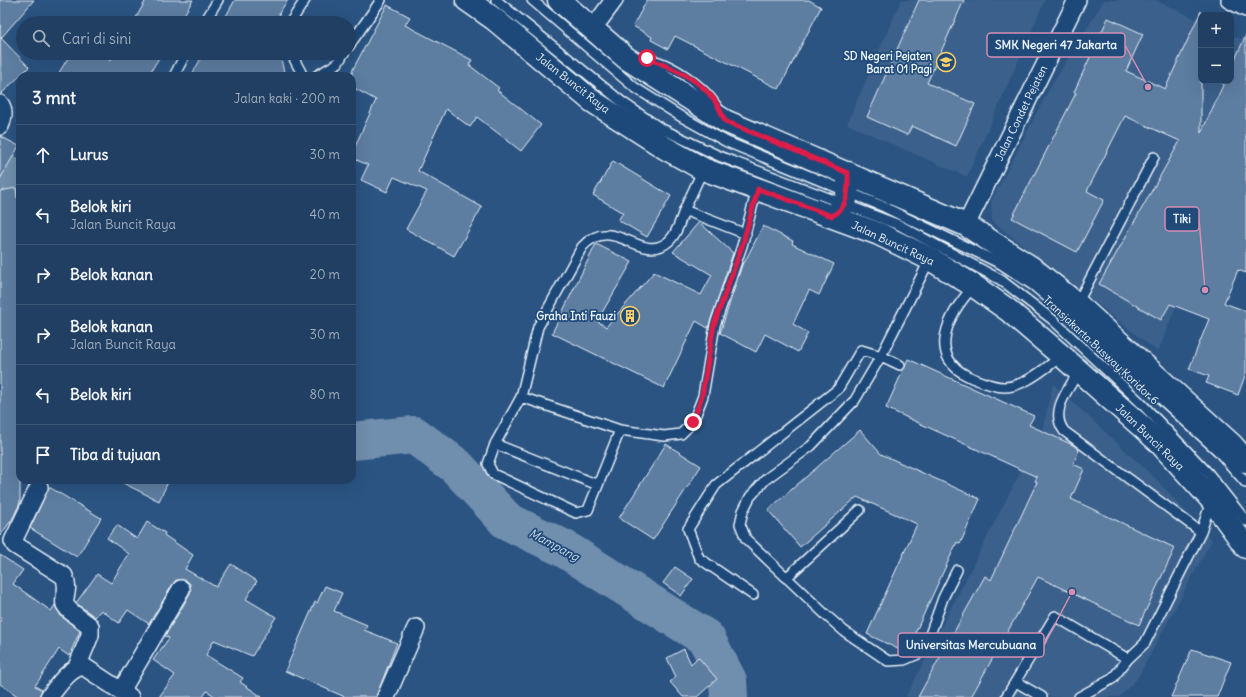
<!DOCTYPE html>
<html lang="id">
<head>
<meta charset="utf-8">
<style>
  body { margin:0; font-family:Delius,sans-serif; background:#284668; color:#f1f3f6 }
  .controls { position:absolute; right:12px; top:12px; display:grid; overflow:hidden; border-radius:8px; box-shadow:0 4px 16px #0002 }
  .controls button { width:36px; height:36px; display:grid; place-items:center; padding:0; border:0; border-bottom:1px solid #3d5877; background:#203f62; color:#f1f3f6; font:20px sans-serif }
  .stop { position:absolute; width:12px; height:12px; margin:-9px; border:3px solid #e11d48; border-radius:50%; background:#fff }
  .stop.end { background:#e11d48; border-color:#fff; box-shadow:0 1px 4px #0008 }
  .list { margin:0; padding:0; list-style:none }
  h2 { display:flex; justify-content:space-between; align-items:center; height:52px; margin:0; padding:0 16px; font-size:17px }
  h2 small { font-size:13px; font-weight:400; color:#a2afbe }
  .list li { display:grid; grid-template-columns:26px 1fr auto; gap:12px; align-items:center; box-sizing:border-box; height:60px; padding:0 16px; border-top:1px solid #3d5877 }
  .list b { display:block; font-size:15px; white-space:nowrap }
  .list p { margin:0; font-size:13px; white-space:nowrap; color:#a2afbe }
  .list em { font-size:13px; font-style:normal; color:#a2afbe }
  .icon { flex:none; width:22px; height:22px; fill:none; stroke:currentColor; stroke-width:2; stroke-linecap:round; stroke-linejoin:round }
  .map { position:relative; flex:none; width:1246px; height:697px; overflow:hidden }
  .search { position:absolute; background:#203f62; box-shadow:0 4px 16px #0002; left:16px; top:16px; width:340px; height:44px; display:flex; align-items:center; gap:10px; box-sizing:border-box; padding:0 14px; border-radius:22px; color:#a2afbe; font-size:15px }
  .panel { position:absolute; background:#203f62; box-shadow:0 4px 16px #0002; left:16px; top:72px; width:340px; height:412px; border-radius:12px }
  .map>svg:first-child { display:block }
  .built { fill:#3a608b }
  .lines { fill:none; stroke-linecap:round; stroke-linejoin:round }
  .river { stroke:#708ead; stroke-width:38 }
  .building { fill:#5d7da1; stroke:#e8f1f8 }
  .service-casing { stroke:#e8f1f8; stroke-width:12 }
  .minor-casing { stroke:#e8f1f8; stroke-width:20 }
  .primary-casing { stroke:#e8f1f8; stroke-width:25 }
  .service { stroke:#1f4a7a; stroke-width:9 }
  .minor { stroke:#1f4a7a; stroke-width:17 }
  .primary { stroke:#1f4a7a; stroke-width:22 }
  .route { stroke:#e11d48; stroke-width:5 }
  .labels { text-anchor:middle; stroke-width:3.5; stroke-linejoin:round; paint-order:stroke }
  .poi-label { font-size:11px; font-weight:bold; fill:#e8f1f8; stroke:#1f4a7a; text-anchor:end }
  .street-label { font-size:11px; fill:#e8f1f8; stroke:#1f4a7a }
  .water-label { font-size:12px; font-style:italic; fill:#d0dde9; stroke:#1f4a7a }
  .leader { fill:none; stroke:#d78fb1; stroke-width:1.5 }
  .callout-dot { fill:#d78fb1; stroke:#1f4a7a; stroke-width:1.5 }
  .callout { fill:#1f4a7a; stroke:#d78fb1; stroke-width:1.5 }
  .callout-label { font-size:12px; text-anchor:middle; font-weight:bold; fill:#e8f1f8 }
</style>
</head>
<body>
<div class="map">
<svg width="1246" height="697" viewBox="0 0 1246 697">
  <rect width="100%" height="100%" fill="#2b5482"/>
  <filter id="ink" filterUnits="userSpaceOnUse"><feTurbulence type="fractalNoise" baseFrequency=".025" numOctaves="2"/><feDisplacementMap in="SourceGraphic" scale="8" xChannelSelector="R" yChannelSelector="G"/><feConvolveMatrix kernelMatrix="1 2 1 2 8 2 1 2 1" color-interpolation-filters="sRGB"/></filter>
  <g filter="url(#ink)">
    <path class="built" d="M 901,0 L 1045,0 L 967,177 L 847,124 Z
      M 1104,0 L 1155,0 L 1201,21 L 1201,81 L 1231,81 L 1231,35 L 1246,41 L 1229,172 L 1158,352 L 992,221 L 991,202 L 1047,93 Z
      M 1053,384 L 1156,479 L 1212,540 L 1137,679 L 1119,697 L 906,697 L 1043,427 Z"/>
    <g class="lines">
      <path class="river" d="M 0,174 L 3,173 L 20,178
        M 352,441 L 414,435 L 456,466 L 507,521 L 563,548 L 706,638 L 728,681 L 729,697"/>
    </g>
    <path class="building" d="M 0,0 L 34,0 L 1,38 L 29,67 L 1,94 Z
      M 146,0 L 193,0 L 179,23 L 133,23 Z
      M 235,0 L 288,0 L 279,13 L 282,23 L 222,23 Z
      M 647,0 L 809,0 L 821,7 L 779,89 L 675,36 L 668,49 L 651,40 L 652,37 L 633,26 Z
      M 919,0 L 964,0 L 927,83 L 975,104 L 956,146 L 912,126 L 907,135 L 867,117 Z
      M 387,5 L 410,17 L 405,25 L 472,60 L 469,65 L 499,88 L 497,90 L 541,125 L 521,151 L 477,117 L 470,127 L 446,109 L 418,171 L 482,207 L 454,256 L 406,229 L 427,191 L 394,177 L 387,192 L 361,180 L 368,165 L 352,158 L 352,153 L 376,100 L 352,87 L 352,71 Z
      M 1201,11 L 1201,133 L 1225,81 L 1231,81 L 1231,68 L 1246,35 L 1246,273 L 1238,270 L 1224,303 L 1246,311 L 1246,373 L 1238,395 L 1206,383 L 1209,376 L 1189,369 L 1209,319 L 1170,304 L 1161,320 L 1099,284 L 1180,141 L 1125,116 L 1087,191 L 1104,200 L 1077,252 L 1012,218 L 1076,93 L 1074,92 L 1108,18 L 1143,34 L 1126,71 L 1165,89 Z
      M 71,53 L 99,53 L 111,60 L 115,53 L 162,53 L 148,76 L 57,76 Z
      M 204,53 L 276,53 L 280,55 L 285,76 L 191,76 Z
      M 0,136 L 19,146 L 0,179 Z
      M 613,161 L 671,196 L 647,237 L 618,220 L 623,213 L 593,195 Z
      M 16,188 L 17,198 L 20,198 L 20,503 L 13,518 L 0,536 L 0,191 Z
      M 699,222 L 733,253 L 708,328 L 696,321 L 664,388 L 552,333 L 596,244 L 632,262 L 597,321 L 606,327 L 654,272 L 701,295 L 712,275 L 673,252 Z
      M 763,226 L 793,241 L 792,244 L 834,264 L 819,295 L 809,290 L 793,324 L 808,333 L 798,352 L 765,334 L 756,352 L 720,333 L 743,262 L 744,263 Z
      M 908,359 L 1034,416 L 1029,425 L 1073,445 L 1079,450 L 1073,464 L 1084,469 L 1071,499 L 1175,548 L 1139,625 L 1038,577 L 971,697 L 918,697 L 985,576 L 991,580 L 1037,482 L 1035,481 L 1037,477 L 886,408 Z
      M 860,430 L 881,454 L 980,499 L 960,544 L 957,542 L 906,653 L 867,634 L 917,524 L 857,497 L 800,547 L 768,510 Z
      M 666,444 L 701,466 L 653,540 L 619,518 Z
      M 117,480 L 169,480 L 159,501 Z
      M 49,487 L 101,518 L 77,557 L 30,528 Z
      M 147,522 L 165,533 L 164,535 L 193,555 L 185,569 L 216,587 L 231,564 L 257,581 L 246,599 L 276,617 L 252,656 L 214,640 L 206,655 L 243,678 L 240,682 L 262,697 L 216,697 L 207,691 L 203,697 L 159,697 L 175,675 L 153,660 L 169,638 L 165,636 L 190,594 L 190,584 L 186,580 L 176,580 L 173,584 L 149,624 L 128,610 L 119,623 L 101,610 L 95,617 L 76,603 L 97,574 L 111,583 L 129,554 L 107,538 L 117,525 L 137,539 Z
      M 0,555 L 23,570 L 13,584 L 51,611 L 55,605 L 61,616 L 80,631 L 69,656 L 59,649 L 35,686 L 42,690 L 39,697 L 19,697 L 0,684 Z
      M 675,567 L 693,579 L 681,596 L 663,583 Z
      M 325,586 L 342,593 L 334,611 L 367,625 L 364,630 L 397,643 L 376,697 L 345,697 L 285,671 L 315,602 L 317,603 Z
      M 684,649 L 691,664 L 698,657 L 717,679 L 697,697 L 683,697 L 670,682 L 676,677 L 667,658 Z
      M 1192,649 L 1231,662 L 1217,697 L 1171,697 Z"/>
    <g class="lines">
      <defs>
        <path id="service" d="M 496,0 L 622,102 L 660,128 L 719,156 L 899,225 L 1001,280 L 1053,320 L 1140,402 L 1209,474 L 1246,521
          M 532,0 L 634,87 L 680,116 L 727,142 L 882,206 L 1001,264 L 1034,286 L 1073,319 L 1218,451 L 1246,483
          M 204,23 L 218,0
          M 290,23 L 305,0
          M 349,46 L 381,0
          M 291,53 L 303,76
          M 635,58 C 665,56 707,87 720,112
          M 174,76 L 186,53
          M 316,76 L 338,63 L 344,53
          M 703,169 C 697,183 690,197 684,211 C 680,221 677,234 669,241 C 641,266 614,212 582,247 L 538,327 L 521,397 L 620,430 L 664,436 L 681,434 L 693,422 L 703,396 L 715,325 L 742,246 L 757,189
          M 684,210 L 746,234
          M 930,259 L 881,356 L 855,400 L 811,446 L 766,479 L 750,497 L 743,511 L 740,524 L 746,539 L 828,617 L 844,631 L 888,661 L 904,660 L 918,654 L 927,643 L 943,598 L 957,570
          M 974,286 C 949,313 924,358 972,378 C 982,382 993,387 1004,387 C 1025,387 1046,367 1062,356
          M 1077,304 L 1154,157
          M 1079,371 C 1069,389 1049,411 1064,431 L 1201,532
          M 521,397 L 495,444 L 488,464 L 493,474 L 576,513 L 588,510 L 620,430
          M 495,444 L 598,485
          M 786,578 L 860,510
          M 753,595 L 699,558 L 688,529 L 716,485 L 838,389 L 861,350 L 881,356 L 900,365
          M 1016,682 L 1042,697
          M 1006,697 L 1055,616 L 1128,659
          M 1079,697 L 1112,679 L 1128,659 L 1145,643 L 1201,532 L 1211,501"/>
        <path id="minor" d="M 1230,0 L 1246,8
          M 591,28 L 600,19 L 614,0
          M 0,104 C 5,111 3,119 0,126
          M 966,225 L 1077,0
          M 39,487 L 13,541 L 15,545 L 64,576 C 71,591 61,600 66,606 C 71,614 83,620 90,626 L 90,635 L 77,667
          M 121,691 L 181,589
          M 49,697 C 58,686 68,669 83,666 L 130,697
          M 386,697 L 416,628"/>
        <path id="primary" d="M 467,0 L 494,19 L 592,101 L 665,148 L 703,169 L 879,234 L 930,259 L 974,286 L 1008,310 L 1062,356 L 1159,442 L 1211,499 L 1246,547
          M 559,0 L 626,58 L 725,121 L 966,225 L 1032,268 L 1077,304 L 1232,445 L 1246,461
          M 832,216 C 849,207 848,191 848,173"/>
      </defs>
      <use href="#service" class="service-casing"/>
      <use href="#minor" class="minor-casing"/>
      <use href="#primary" class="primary-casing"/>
      <use href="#service" class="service"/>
      <use href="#minor" class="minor"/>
      <use href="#primary" class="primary"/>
    </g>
  </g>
  <g class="lines" filter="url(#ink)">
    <path class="route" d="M 647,58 C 671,67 700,79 715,101 C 719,107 722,115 725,121 L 848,173 C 848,191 849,207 832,216 L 758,189 L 742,246 L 714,325 L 702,396 L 693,422"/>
  </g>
  <defs>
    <symbol id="school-ring" viewBox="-11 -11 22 22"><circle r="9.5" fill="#1f4a7a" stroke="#ffd166" stroke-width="1.5"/><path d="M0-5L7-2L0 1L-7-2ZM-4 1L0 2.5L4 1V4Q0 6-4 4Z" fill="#ffd166"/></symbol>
    <symbol id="building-ring" viewBox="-11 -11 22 22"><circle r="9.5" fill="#1f4a7a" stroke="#ffd166" stroke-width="1.5"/><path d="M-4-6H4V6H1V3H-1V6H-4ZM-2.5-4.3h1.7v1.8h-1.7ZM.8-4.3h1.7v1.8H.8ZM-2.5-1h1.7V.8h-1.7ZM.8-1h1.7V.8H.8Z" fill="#ffd166"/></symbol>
  </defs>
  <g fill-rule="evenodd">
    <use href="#school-ring" x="935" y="51" width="22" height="22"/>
    <use href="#building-ring" x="619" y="305" width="22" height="22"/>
  </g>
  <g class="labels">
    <g class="poi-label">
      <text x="932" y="60">SD Negeri Pejaten<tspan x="932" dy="13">Barat 01 Pagi</tspan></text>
      <text x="616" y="320">Graha Inti Fauzi</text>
    </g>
    <g class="street-label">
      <text transform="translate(573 83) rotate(38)" y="4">Jalan Buncit Raya</text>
      <text transform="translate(1021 113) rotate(-64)" y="4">Jalan Condet Pejaten</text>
      <text transform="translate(893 243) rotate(25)" y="4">Jalan Buncit Raya</text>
      <text transform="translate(1101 350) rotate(43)" y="4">Transjakarta Busway Koridor 6</text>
      <text transform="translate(1150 437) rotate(44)" y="4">Jalan Buncit Raya</text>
    </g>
    <g class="water-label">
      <text transform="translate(554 545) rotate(28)" y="4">Mampang</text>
    </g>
  </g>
  <path class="leader" d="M1148 87L1125 45M1205 290L1199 219M1072 592L1044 645"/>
  <g class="callout-dot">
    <circle cx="1148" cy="87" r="4"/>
    <circle cx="1205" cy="290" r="4"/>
    <circle cx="1072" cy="592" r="4"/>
  </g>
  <g class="callout">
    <rect x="987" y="33" width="138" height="24" rx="4"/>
    <rect x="1165" y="207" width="34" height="24" rx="4"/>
    <rect x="898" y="633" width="146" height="24" rx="4"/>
  </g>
  <g class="callout-label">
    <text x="1056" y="49">SMK Negeri 47 Jakarta</text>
    <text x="1182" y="223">Tiki</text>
    <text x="971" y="649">Universitas Mercubuana</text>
  </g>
</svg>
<div class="controls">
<button>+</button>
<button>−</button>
</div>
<div class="stop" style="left:647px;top:58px"></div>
<div class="stop end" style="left:693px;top:422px"></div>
<div class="search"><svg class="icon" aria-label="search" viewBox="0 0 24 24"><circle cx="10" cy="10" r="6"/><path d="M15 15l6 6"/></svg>Cari di sini</div>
<section class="panel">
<h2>3 mnt<small>Jalan kaki · 200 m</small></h2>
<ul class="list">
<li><svg class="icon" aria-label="ahead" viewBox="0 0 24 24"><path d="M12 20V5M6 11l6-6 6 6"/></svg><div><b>Lurus</b></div><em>30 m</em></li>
<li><svg class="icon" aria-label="left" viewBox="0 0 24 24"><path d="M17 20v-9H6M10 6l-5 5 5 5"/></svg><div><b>Belok kiri</b><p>Jalan Buncit Raya</p></div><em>40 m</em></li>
<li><svg class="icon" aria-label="right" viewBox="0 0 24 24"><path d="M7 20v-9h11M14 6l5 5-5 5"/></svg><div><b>Belok kanan</b></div><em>20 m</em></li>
<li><svg class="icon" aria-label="right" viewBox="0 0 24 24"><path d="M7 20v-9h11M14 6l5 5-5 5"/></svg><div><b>Belok kanan</b><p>Jalan Buncit Raya</p></div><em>30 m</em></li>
<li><svg class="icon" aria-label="left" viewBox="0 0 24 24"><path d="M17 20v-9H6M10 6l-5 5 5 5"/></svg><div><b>Belok kiri</b></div><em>80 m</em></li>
<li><svg class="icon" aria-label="arrive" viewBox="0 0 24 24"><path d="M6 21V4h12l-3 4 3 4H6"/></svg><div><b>Tiba di tujuan</b></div></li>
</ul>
</section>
</div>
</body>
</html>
